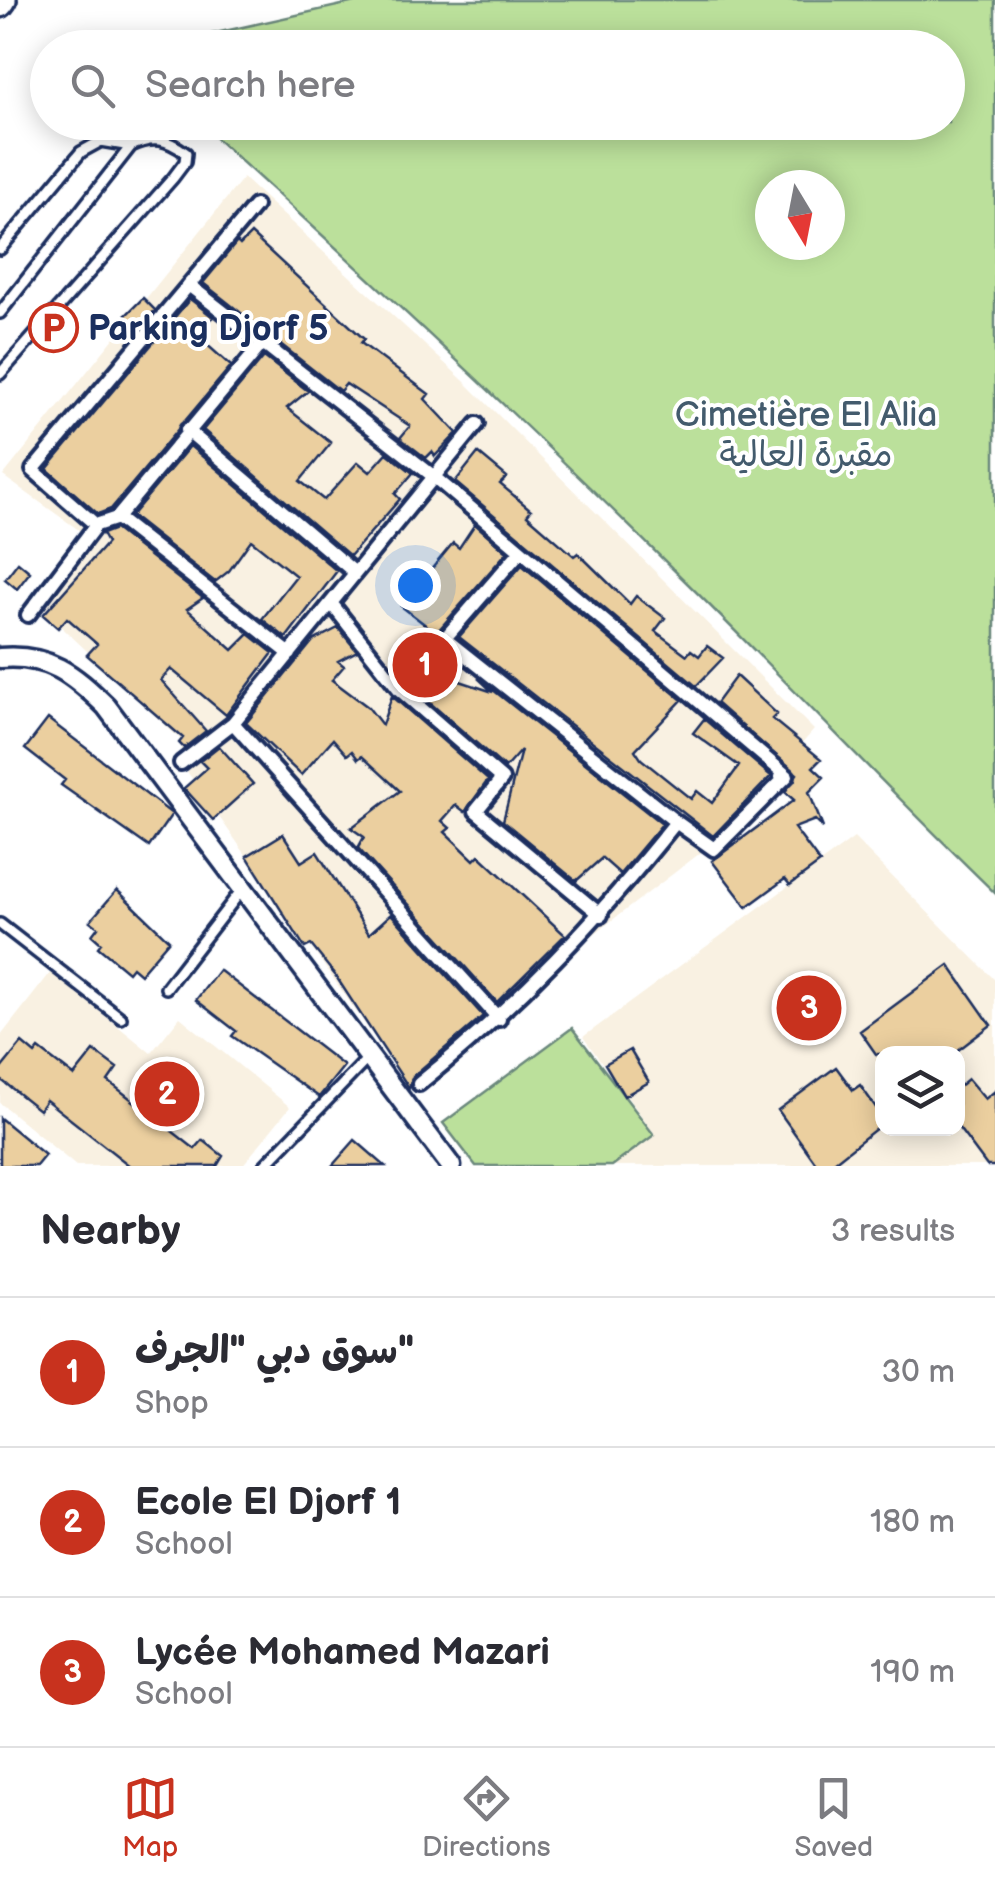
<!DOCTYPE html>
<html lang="en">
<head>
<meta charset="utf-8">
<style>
  body { margin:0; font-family:"Balsamiq Sans","Playpen Sans Arabic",sans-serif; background:#f7f7f7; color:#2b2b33 }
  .controls { position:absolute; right:30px; bottom:30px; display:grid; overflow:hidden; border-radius:20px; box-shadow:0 5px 25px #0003 }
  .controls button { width:90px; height:90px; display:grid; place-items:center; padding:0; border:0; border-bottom:2px solid #e1e1e2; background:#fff; color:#2b2b33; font:50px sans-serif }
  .compass { position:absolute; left:755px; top:170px; width:90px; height:90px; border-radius:50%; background:#fff; box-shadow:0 5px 25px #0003; rotate:170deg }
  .you { position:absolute; left:415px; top:585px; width:35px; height:35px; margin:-25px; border:8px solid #fff; border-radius:50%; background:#1a73e8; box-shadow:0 0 0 15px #1a73e833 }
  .badge { display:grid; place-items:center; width:65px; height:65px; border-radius:50%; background:#c8321e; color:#fff; font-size:32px; font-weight:700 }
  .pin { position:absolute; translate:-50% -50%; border:5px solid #fff; box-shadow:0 2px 10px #0006 }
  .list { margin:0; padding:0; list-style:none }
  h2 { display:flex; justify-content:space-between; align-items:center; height:130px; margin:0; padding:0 40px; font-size:42px }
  h2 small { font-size:32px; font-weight:400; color:#7c7c81 }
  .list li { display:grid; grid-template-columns:65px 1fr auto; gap:30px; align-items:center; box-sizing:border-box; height:150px; padding:0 40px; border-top:2px solid #e1e1e2 }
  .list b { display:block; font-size:38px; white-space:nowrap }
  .list p { margin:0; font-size:32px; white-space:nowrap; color:#7c7c81 }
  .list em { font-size:32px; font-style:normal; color:#7c7c81 }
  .icon { flex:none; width:55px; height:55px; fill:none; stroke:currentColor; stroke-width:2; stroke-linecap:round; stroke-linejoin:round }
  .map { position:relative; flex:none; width:995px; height:1166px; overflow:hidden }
  .search { position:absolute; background:#fff; box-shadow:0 5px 25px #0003; left:30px; right:30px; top:30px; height:110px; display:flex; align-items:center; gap:25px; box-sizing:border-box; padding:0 35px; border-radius:55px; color:#7c7c81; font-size:38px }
  .sheet { height:580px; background:#fff }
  nav { display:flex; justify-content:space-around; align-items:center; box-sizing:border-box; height:140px; border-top:2px solid #e1e1e2; background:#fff; font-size:28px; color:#7c7c81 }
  nav a { display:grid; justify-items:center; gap:5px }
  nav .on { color:#c8321e }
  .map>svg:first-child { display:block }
  .built { fill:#f9f1e2; fill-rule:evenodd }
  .green { fill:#bbe09b; stroke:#6b887c; stroke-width:2.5; fill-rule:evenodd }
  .building { fill:#ebcf9f; stroke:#1b2f5e; stroke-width:2.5 }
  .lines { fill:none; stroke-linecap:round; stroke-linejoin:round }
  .service-casing { stroke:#1b2f5e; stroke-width:16 }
  .pedestrian-casing { stroke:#1b2f5e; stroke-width:20 }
  .minor-casing { stroke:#1b2f5e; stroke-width:25 }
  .primary-casing { stroke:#1b2f5e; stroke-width:32 }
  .service { stroke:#fff; stroke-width:9 }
  .pedestrian { stroke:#fff; stroke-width:12 }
  .minor { stroke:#fff; stroke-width:18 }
  .primary { stroke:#fff; stroke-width:25 }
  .labels { text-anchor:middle; stroke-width:8; stroke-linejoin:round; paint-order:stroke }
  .poi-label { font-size:35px; font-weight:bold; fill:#1b2f5e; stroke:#fff; text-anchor:start }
  .park-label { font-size:35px; fill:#435b6d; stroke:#fff }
</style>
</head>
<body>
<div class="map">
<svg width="995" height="1166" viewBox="0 0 995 1166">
  <rect width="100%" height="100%" fill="#fff"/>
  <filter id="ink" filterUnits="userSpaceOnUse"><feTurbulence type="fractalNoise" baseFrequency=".01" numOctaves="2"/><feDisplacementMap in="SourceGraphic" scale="20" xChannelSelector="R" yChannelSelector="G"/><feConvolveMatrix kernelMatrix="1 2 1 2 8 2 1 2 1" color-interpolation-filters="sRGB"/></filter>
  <g filter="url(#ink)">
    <path class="built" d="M 243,178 L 463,380 L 814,730 L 716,841 L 404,1079 L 181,763 L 181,740 L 32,599 L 83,533 L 3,476 Z
      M 854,838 L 995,980 L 995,1166 L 611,1166 L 654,1133 L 583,1037 ZM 882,1054 L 958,1054 L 958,1128 L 882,1128 Z
      M 51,972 L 151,1053 L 180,1017 L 290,1107 L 242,1166 L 76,1166 L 0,1103 L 0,1037 Z"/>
    <path class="green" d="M 364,0 L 995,0 L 995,893 C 887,789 786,680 679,575 C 523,420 362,270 199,123 L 948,122 L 948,48 L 153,47 ZM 770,185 L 830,185 L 830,245 L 770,245 Z
      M 572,1028 L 654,1135 L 612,1166 L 476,1166 L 443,1123 Z"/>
    <path class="building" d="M 251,234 L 364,339 L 361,343 L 429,394 L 425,399 L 457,433 L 435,456 L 432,452 L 426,458 L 400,438 L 410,426 L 346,384 L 340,391 L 203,283 L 237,242 L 240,245 Z
      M 143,298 L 155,310 L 131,338 L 117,324 Z
      M 190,299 L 213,317 L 196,335 L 231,366 L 111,509 L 98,514 L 47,469 Z
      M 264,357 L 308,391 L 287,408 L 331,443 L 300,481 L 324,500 L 358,462 L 370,472 L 387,453 L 413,473 L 395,494 L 400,499 L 350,556 L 203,430 Z
      M 190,446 L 337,571 L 286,638 L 262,619 L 296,576 L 251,540 L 229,571 L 215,582 L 131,516 Z
      M 478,453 L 507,477 L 500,484 L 531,510 L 527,515 L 574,556 L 578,553 L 630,604 L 636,596 L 665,618 L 655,631 L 687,655 L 691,650 L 699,656 L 707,646 L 723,658 L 696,686 L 455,482 Z
      M 475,524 L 507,552 L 436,633 L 401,606 L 453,543 L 459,548 Z
      M 115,529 L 203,598 L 187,609 L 233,650 L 249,634 L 273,653 L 226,715 L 171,669 L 161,680 L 206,731 L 184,748 L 179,743 L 183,738 L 87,655 L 97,644 L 67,618 L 58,628 L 43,615 L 107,543 L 102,534 Z
      M 18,562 L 30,572 L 17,589 L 5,579 Z
      M 522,565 L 682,700 L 635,750 L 641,759 L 691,799 L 697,791 L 712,803 L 739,766 L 693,733 L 704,719 L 771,776 L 713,836 L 459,637 Z
      M 338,628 L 357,651 L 338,661 L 344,666 L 332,680 L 368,707 L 382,725 L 392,696 L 488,780 L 465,812 L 456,805 L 442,821 L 450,828 L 445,832 L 474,860 L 479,855 L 565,935 L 497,1002 L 358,848 L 364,837 L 351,828 L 400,791 L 362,756 L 358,759 L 352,751 L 347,755 L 333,739 L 301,775 L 246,723 L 313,641 Z
      M 430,671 L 493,692 L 478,678 L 662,824 L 620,874 L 602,858 L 576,881 L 503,821 L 521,750 L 505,768 L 414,689 Z
      M 736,676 L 777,714 L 772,719 L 821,759 L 813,767 L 824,777 L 809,792 L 823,828 L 815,820 L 794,828 L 820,863 L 790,885 L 785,879 L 747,907 L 712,861 L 794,800 L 785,792 L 797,774 L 716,703 Z
      M 48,719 L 172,814 L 149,847 L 61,785 L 65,780 L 25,749 Z
      M 219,746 L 253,784 L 213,820 L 184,788 L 207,768 L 200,761 Z
      M 283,834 L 301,862 L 317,852 L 369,934 L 391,914 L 483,1016 L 413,1076 L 409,1088 L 335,975 L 311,945 L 305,948 L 247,856 Z
      M 117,890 L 169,940 L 140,974 L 132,967 L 128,972 L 98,947 L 101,943 L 92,935 L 98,927 L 90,921 Z
      M 949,965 L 991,1025 L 953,1054 L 876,1054 L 860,1031 Z
      M 219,970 L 344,1066 L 319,1097 L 232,1036 L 236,1031 L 196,1000 Z
      M 22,1043 L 35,1054 L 39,1049 L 74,1076 L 94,1051 L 117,1068 L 108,1081 L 195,1149 L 203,1140 L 223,1156 L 217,1166 L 130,1166 L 46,1100 L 39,1110 L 0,1079 L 0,1070 Z
      M 630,1050 L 649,1082 L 624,1096 L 605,1064 Z
      M 836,1067 L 853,1090 L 860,1085 L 882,1116 L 882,1124 L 829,1166 L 818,1166 L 778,1110 Z
      M 968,1079 L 985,1099 L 995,1091 L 995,1166 L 987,1166 L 958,1127 L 958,1087 Z
      M 0,1118 L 45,1155 L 36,1166 L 0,1166 Z
      M 355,1140 L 385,1166 L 332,1166 Z"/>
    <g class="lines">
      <defs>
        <path id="service" d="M 0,249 L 81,152 L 101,141 L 131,146
          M 0,313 L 131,146 C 153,136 166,138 186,153 L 185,162 L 173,178 L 0,374
          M 0,924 L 121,1018
          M 166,988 L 244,887
          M 264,1166 L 370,1056"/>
        <path id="pedestrian" d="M 190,286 L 433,476 L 787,776 L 781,777
          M 187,430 L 354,572
          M 117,518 L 290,654
          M 96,525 L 117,518 L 261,345
          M 519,553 L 400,690 L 502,779 L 476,811 L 601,915
          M 331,603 L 400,690
          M 28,615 L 96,525 L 33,470 L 255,206
          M 445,639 L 676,822
          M 233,723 L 499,1019
          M 181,763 L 233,723 L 477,424
          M 419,1084 C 518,1004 597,921 676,822 L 714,849 L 787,776"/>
        <path id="minor" d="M 0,658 C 49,654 73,674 106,706 L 451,1166"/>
        <path id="primary" d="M 0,4 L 3,0"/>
      </defs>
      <use href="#service" class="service-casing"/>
      <use href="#pedestrian" class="pedestrian-casing"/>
      <use href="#minor" class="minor-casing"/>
      <use href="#primary" class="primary-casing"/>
      <use href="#service" class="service"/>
      <use href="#pedestrian" class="pedestrian"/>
      <use href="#minor" class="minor"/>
      <use href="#primary" class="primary"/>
    </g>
  </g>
  <defs>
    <symbol id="parking-ring" viewBox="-11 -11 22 22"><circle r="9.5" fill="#fff" stroke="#c8321e" stroke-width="1.5"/><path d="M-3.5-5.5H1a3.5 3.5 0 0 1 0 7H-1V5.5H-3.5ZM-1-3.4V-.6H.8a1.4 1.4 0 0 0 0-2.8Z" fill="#c8321e"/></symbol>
  </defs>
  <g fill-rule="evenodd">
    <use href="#parking-ring" x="26" y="300" width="55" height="55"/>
  </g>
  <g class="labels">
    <g class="poi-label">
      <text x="88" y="340">Parking Djorf 5</text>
    </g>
    <g class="park-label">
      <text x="806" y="426">Cimetière El Alia<tspan x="806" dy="40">مقبرة العالية</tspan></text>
    </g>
  </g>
</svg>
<div class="controls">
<button><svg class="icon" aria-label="layers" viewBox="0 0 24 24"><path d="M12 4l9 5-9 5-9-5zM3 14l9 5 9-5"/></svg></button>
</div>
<svg class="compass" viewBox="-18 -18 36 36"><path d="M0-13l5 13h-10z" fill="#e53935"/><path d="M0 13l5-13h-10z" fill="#7c7c81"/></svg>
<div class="you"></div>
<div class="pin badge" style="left:425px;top:665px">1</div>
<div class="pin badge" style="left:167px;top:1094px">2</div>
<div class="pin badge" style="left:809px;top:1008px">3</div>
<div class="search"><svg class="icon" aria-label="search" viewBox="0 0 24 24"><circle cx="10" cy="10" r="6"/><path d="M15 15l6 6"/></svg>Search here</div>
</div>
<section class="sheet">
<h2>Nearby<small>3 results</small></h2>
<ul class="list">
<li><span class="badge">1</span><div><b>سوق دبي &quot;الجرف&quot;</b><p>Shop</p></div><em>30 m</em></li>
<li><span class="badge">2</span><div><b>Ecole El Djorf 1</b><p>School</p></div><em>180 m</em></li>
<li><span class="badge">3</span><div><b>Lycée Mohamed Mazari</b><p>School</p></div><em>190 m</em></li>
</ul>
</section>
<nav>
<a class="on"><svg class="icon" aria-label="map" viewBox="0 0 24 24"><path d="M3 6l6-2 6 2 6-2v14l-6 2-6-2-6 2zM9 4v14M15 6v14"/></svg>Map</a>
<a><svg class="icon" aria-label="directions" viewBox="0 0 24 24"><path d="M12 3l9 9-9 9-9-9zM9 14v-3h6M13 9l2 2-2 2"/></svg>Directions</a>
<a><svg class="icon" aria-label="saved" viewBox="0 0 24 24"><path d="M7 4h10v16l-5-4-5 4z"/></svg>Saved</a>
</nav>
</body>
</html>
